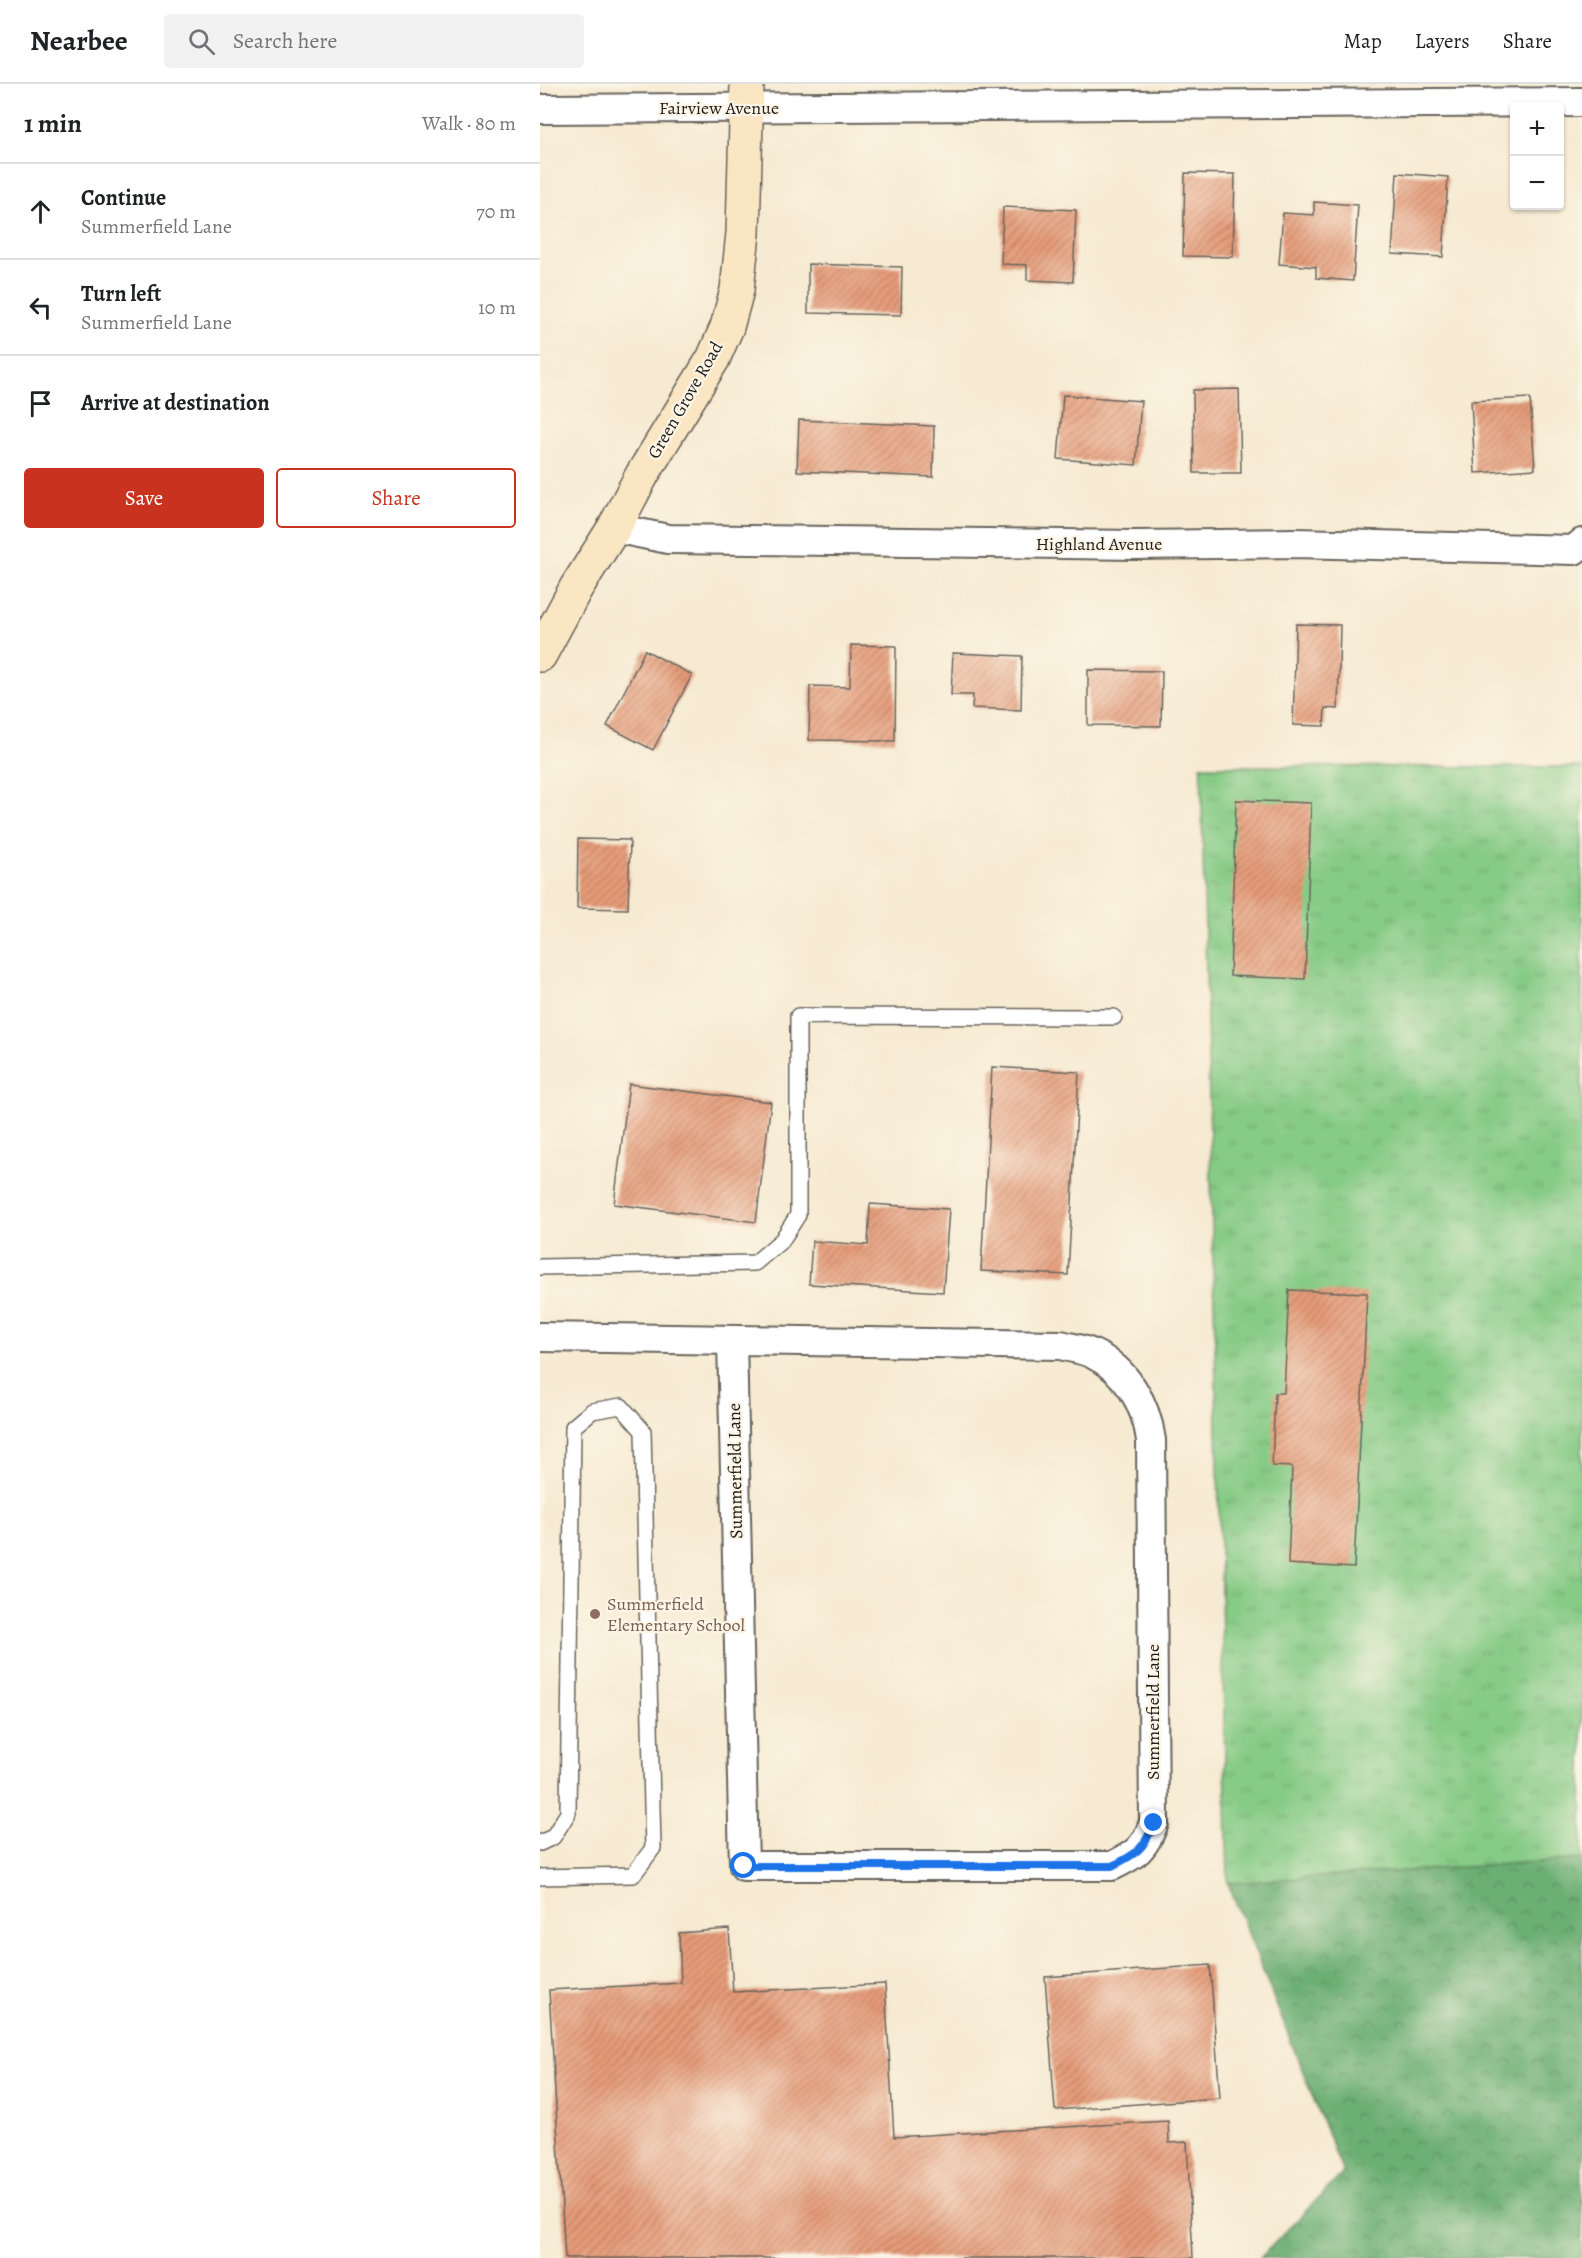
<!DOCTYPE html>
<html lang="en">
<head>
<meta charset="utf-8">
<style>
  body { margin:0; font-family:Alegreya,serif; background:#f2f2f2; color:#202124 }
  .controls { position:absolute; right:18px; top:18px; display:grid; overflow:hidden; border-radius:6px; box-shadow:0 2px 4px #0004 }
  .controls button { width:54px; height:54px; display:grid; place-items:center; padding:0; border:0; border-bottom:2px solid #e0e0e0; background:#fff; color:#202124; font:30px sans-serif }
  .stop { position:absolute; width:18px; height:18px; margin:-14px; border:4px solid #1a73e8; border-radius:50%; background:#fff }
  .stop.end { background:#1a73e8; border-color:#fff; box-shadow:0 2px 6px #0008 }
  .list { margin:0; padding:0; list-style:none }
  h2 { display:flex; justify-content:space-between; align-items:center; height:78px; margin:0; padding:0 24px; font-size:26px }
  h2 small { font-size:20px; font-weight:400; color:#757577 }
  .list li { display:grid; grid-template-columns:39px 1fr auto; gap:18px; align-items:center; box-sizing:border-box; height:96px; padding:0 24px; border-top:2px solid #e0e0e0 }
  .list b { display:block; font-size:22px; white-space:nowrap }
  .list p { margin:0; font-size:20px; white-space:nowrap; color:#757577 }
  .list em { font-size:20px; font-style:normal; color:#757577 }
  .actions { display:flex; gap:12px; padding:18px 24px }
  .actions a { flex:1; padding:14px 0; border:2px solid #c8321e; border-radius:6px; text-align:center; font-size:21px; color:#c8321e }
  .actions .main { background:#c8321e; color:#fff }
  .icon { flex:none; width:33px; height:33px; fill:none; stroke:currentColor; stroke-width:2; stroke-linecap:round; stroke-linejoin:round }
  .map { position:relative; flex:none; width:1042px; height:2174px; overflow:hidden }
  header { display:flex; align-items:center; gap:36px; box-sizing:border-box; height:84px; padding:0 30px; background:#fff; border-bottom:2px solid #e0e0e0 }
  header strong { font-size:28px }
  nav { display:flex; gap:33px; margin-inline-start:auto; font-size:21px }
  .search { width:420px; height:54px; background:#f2f2f2; display:flex; align-items:center; gap:15px; box-sizing:border-box; padding:0 21px; border-radius:6px; color:#757577; font-size:22px }
  main { display:flex }
  aside { flex:1; background:#fff }
  .map>svg:first-child { display:block }
  .forest { fill:url(#forest-crowns); stroke:#446648; stroke-width:1.5 }
  .park { fill:url(#park-tufts); stroke:#517451; stroke-width:1.5 }
  .building { fill:url(#building-hatch) }
  .lines { fill:none; stroke-linecap:round; stroke-linejoin:round }
  .lane-casing { stroke:#68645c; stroke-width:18 }
  .street-casing { stroke:#68645c; stroke-width:32 }
  .secondary-casing { stroke:#68645c; stroke-width:36 }
  .lane { stroke:#fff; stroke-width:15 }
  .street { stroke:#fff; stroke-width:28 }
  .secondary { stroke:#fbe6c3; stroke-width:33 }
  .route { stroke:#1a73e8; stroke-width:8 }
  .education-dot { fill:#8d6e63; stroke:#fcf5e5; stroke-width:2 }
  .labels { text-anchor:middle; stroke-width:4.5; stroke-linejoin:round; paint-order:stroke }
  .street-label { font-size:18px; fill:#1c1c1c; stroke:#fcf5e5 }
  .education-label { font-size:18px; fill:#785e54; stroke:#fcf5e5; text-anchor:start }
</style>
</head>
<body>
<header>
<strong>Nearbee</strong>
<div class="search"><svg class="icon" aria-label="search" viewBox="0 0 24 24"><circle cx="10" cy="10" r="6"/><path d="M15 15l6 6"/></svg>Search here</div>
<nav><a>Map</a><a>Layers</a><a>Share</a></nav>
</header>
<main>
<aside>
<h2>1 min<small>Walk · 80 m</small></h2>
<ul class="list">
<li><svg class="icon" aria-label="ahead" viewBox="0 0 24 24"><path d="M12 20V5M6 11l6-6 6 6"/></svg><div><b>Continue</b><p>Summerfield Lane</p></div><em>70 m</em></li>
<li><svg class="icon" aria-label="left" viewBox="0 0 24 24"><path d="M17 20v-9H6M10 6l-5 5 5 5"/></svg><div><b>Turn left</b><p>Summerfield Lane</p></div><em>10 m</em></li>
<li><svg class="icon" aria-label="arrive" viewBox="0 0 24 24"><path d="M6 21V4h12l-3 4 3 4H6"/></svg><div><b>Arrive at destination</b></div></li>
</ul>
<div class="actions"><a class="main">Save</a><a>Share</a></div>
</aside>
<div class="map">
<svg width="1042" height="2174" viewBox="0 0 1042 2174">
  <defs>
    <pattern id="forest-crowns" width="20" height="18" patternUnits="userSpaceOnUse" patternTransform="scale(1.5)"><rect width="20" height="18" fill="#6caf73"/><path d="M2 6a3 3 0 1 1 6 0M12 15a3 3 0 1 1 6 0" fill="none" stroke="#588e5e"/></pattern>
    <pattern id="park-tufts" width="24" height="20" patternUnits="userSpaceOnUse" patternTransform="scale(1.5)"><rect width="24" height="20" fill="#86cb86"/><path d="M3 7l-1-3M5 7V3M7 7l1-3M15 17l-1-3M17 17v-4M19 17l1-3" fill="none" stroke="#73ae73"/></pattern>
    <pattern id="building-hatch" width="6" height="6" patternUnits="userSpaceOnUse" patternTransform="scale(1.5)"><rect width="6" height="6" fill="#e69b79"/><path d="M-1 1l2-2M0 6l6-6M5 7l2-2" fill="none" stroke="#ba7e62"/></pattern>
  </defs>
  <rect width="100%" height="100%" fill="#fcf5e5"/>
  <filter id="ink" filterUnits="userSpaceOnUse"><feTurbulence type="fractalNoise" baseFrequency=".0167" numOctaves="2"/><feDisplacementMap in="SourceGraphic" scale="12" xChannelSelector="R" yChannelSelector="G"/><feConvolveMatrix kernelMatrix="1 2 1 2 8 2 1 2 1" color-interpolation-filters="sRGB"/></filter>
  <filter id="wash" filterUnits="userSpaceOnUse"><feTurbulence type="fractalNoise" baseFrequency=".008" numOctaves="4" result="noise"/><feDisplacementMap in="SourceGraphic" scale="24" xChannelSelector="R" yChannelSelector="G"/><feGaussianBlur stdDeviation="1.35" result="paint"/><feColorMatrix in="noise" values="0 0 0 0 0 0 0 0 0 0 0 0 0 0 0 0 0 1.4 0 .05"/><feComposite in="paint" operator="in"/></filter>
  <g filter="url(#wash)">
    <rect width="100%" height="100%" fill="#f6ead2"/>
    <path class="forest" d="M 1042,1775 L 1042,2174 L 720,2174 L 803,2089 L 688,1799 Z"/>
    <path class="park" d="M 661,682 L 1042,683 L 1042,1775 L 688,1799 Z"/>
    <g id="blocks">
      <path class="building" d="M 645,89 L 695,90 L 693,173 L 643,172 Z
        M 857,89 L 908,93 L 903,173 L 852,170 Z
        M 774,118 L 818,121 L 813,197 L 776,194 L 776,183 L 739,180 L 743,129 L 774,131 Z
        M 463,123 L 536,126 L 533,198 L 487,196 L 487,181 L 461,180 Z
        M 268,180 L 362,183 L 361,231 L 268,229 Z
        M 699,305 L 701,389 L 654,389 L 653,306 Z
        M 523,311 L 601,317 L 596,381 L 518,375 Z
        M 990,314 L 995,385 L 935,389 L 931,317 Z
        M 259,336 L 394,342 L 393,393 L 257,387 Z
        M 756,540 L 800,541 L 798,625 L 785,624 L 784,642 L 753,641 Z
        M 311,561 L 356,562 L 355,657 L 269,656 L 270,602 L 310,603 Z
        M 105,566 L 152,591 L 113,666 L 67,642 Z
        M 413,569 L 482,572 L 481,626 L 432,624 L 433,611 L 411,611 Z
        M 548,586 L 622,587 L 621,642 L 548,641 Z
        M 696,716 L 771,719 L 765,895 L 690,892 Z
        M 38,755 L 90,756 L 88,825 L 37,824 Z
        M 452,983 L 539,988 L 528,1191 L 441,1187 Z
        M 89,1000 L 231,1018 L 216,1138 L 74,1120 Z
        M 330,1120 L 409,1125 L 403,1208 L 269,1200 L 272,1157 L 328,1161 Z
        M 749,1206 L 827,1209 L 814,1484 L 748,1480 L 752,1383 L 732,1382 L 735,1309 L 744,1309 Z
        M 189,1845 L 193,1908 L 345,1900 L 354,2053 L 628,2037 L 629,2059 L 647,2058 L 653,2174 L 25,2174 L 9,1906 L 141,1899 L 139,1849 Z
        M 670,1881 L 680,2014 L 515,2026 L 505,1893 Z"/>
    </g>
  </g>
  <g filter="url(#ink)">
    <use href="#blocks" fill-opacity="0" stroke="#68645c" stroke-width="1.5"/>
    <g class="lines">
      <defs>
        <path id="lane" d="M 0,1183 L 215,1179 L 242,1156 L 258,1131 L 258,932 L 574,933
          M 0,1759 L 13,1753 L 28,1729 L 33,1343 L 52,1327 L 81,1322 L 103,1347 L 113,1764 L 93,1791 L 0,1793"/>
        <path id="street" d="M 0,25 L 1042,18
          M 74,444 L 128,455 L 596,461 L 755,459 L 1034,466 L 1042,459
          M 0,1253 L 521,1261 C 531,1264 543,1265 553,1270 C 587,1286 606,1320 611,1356 L 614,1739 C 604,1765 597,1770 572,1782 L 204,1782 L 192,1256"/>
        <path id="secondary" d="M 0,571 L 36,504 L 74,444 L 102,391 L 173,275 L 187,243 L 197,206 L 203,149 L 207,0"/>
      </defs>
      <use href="#lane" class="lane-casing"/>
      <use href="#street" class="street-casing"/>
      <use href="#secondary" class="secondary-casing"/>
      <use href="#lane" class="lane"/>
      <use href="#street" class="street"/>
      <use href="#secondary" class="secondary"/>
    </g>
  </g>
  <g class="lines" filter="url(#ink)">
    <path class="route" d="M 204,1782 L 572,1782 C 597,1770 604,1765 614,1739"/>
  </g>
  <circle class="education-dot" cx="55" cy="1530" r="6"/>
  <g class="labels">
    <g class="street-label">
      <text x="179" y="30">Fairview Avenue</text>
      <text transform="translate(145 316) rotate(-60)" y="6">Green Grove Road</text>
      <text x="559" y="466">Highland Avenue</text>
      <text transform="translate(195 1387) rotate(-91)" y="6">Summerfield Lane</text>
      <text transform="translate(613 1628) rotate(-90)" y="6">Summerfield Lane</text>
    </g>
    <g class="education-label">
      <text x="67" y="1526">Summerfield<tspan x="67" dy="21">Elementary School</tspan></text>
    </g>
  </g>
</svg>
<div class="controls">
<button>+</button>
<button>−</button>
</div>
<div class="stop" style="left:204px;top:1782px"></div>
<div class="stop end" style="left:614px;top:1739px"></div>
</div>
</main>
</body>
</html>
